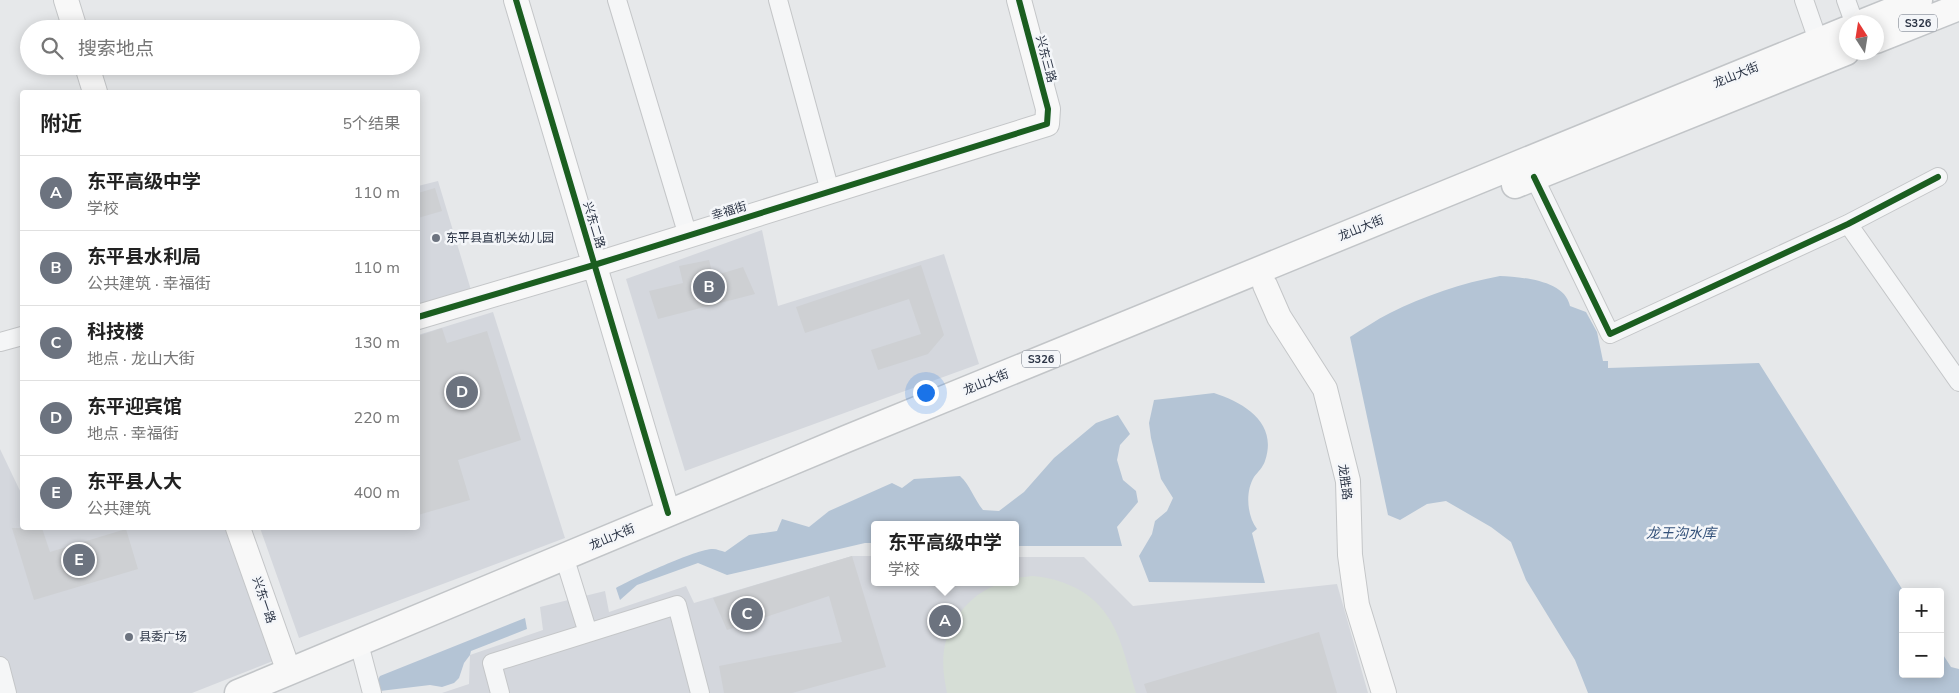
<!DOCTYPE html>
<html lang="zh">
<head>
<meta charset="utf-8">
<style>
  body { margin:0; font-family:"Nunito Sans","Noto Sans SC",sans-serif; background:#f6f6f6; color:#222 }
  .controls { position:absolute; right:15px; bottom:15px; display:grid; overflow:hidden; border-radius:5px; box-shadow:0 2px 12px #0003 }
  .controls button { width:45px; height:45px; display:grid; place-items:center; padding:0; border:0; border-bottom:1px solid #e0e0e0; background:#fff; color:#222; font:25px sans-serif }
  .compass { position:absolute; left:1839px; top:15px; width:45px; height:45px; border-radius:50%; background:#fff; box-shadow:0 2px 12px #0003; rotate:348deg }
  .you { position:absolute; left:925px; top:392px; width:18px; height:18px; margin:-12px; border:4px solid #fff; border-radius:50%; background:#1a73e8; box-shadow:0 0 0 8px #1a73e833 }
  .badge { display:grid; place-items:center; width:32px; height:32px; border-radius:50%; background:#6c737f; color:#fff; font-size:16px; font-weight:700 }
  .pin { position:absolute; translate:-50% -50%; border:2px solid #fff; box-shadow:0 1px 5px #0006 }
  .popup { position:absolute; left:871px; top:521px; width:148px; height:65px; box-sizing:border-box; display:grid; place-content:center; border-radius:5px; background:#fff; filter:drop-shadow(0 1px 4px #0005); font-size:16px; white-space:nowrap; color:#767676 }
  .popup b { font-size:19px; color:#222 }
  .popup::after { content:''; position:absolute; left:50%; top:100%; margin-left:-10px; border:10px solid transparent; border-top-color:#fff }
  .list { margin:0; padding:0; list-style:none }
  h2 { display:flex; justify-content:space-between; align-items:center; height:65px; margin:0; padding:0 20px; font-size:21px }
  h2 small { font-size:16px; font-weight:400; color:#767676 }
  .list li { display:grid; grid-template-columns:32px 1fr auto; gap:15px; align-items:center; box-sizing:border-box; height:75px; padding:0 20px; border-top:1px solid #e0e0e0 }
  .list b { display:block; font-size:19px; white-space:nowrap }
  .list p { margin:0; font-size:16px; white-space:nowrap; color:#767676 }
  .list em { font-size:16px; font-style:normal; color:#767676 }
  .icon { flex:none; width:28px; height:28px; fill:none; stroke:currentColor; stroke-width:2; stroke-linecap:round; stroke-linejoin:round }
  .map { position:relative; flex:none; width:1959px; height:693px; overflow:hidden }
  .search { position:absolute; background:#fff; box-shadow:0 2px 12px #0003; left:20px; top:20px; width:400px; height:55px; display:flex; align-items:center; gap:12px; box-sizing:border-box; padding:0 18px; border-radius:28px; color:#767676; font-size:19px }
  .panel { position:absolute; background:#fff; box-shadow:0 2px 12px #0003; left:20px; top:90px; width:400px; height:440px; border-radius:5px }
  .map>svg:first-child { display:block }
  .built { fill:#d4d7dd }
  .green { fill:#d6ded6 }
  .water { fill:#b4c4d5 }
  .building { fill:#ced0d3 }
  .lines { fill:none; stroke-linecap:round; stroke-linejoin:round }
  .street-casing { stroke:#c4c6c8; stroke-width:20 }
  .secondary-casing { stroke:#c4c6c8; stroke-width:26 }
  .primary-casing { stroke:#c2c5c8; stroke-width:29 }
  .street { stroke:#f5f6f7; stroke-width:18 }
  .secondary { stroke:#f8f8f8; stroke-width:24 }
  .primary { stroke:#f8f8f8; stroke-width:26 }
  .cycleway-casing { stroke:#f4f6f9; stroke-width:9 }
  .cycleway { stroke:#1b5e20; stroke-width:6 }
  .poi-dot { fill:#6c737f; stroke:#f4f6f9; stroke-width:2 }
  .labels { text-anchor:middle; stroke-width:5; stroke-linejoin:round; paint-order:stroke }
  .shield { fill:#f4f6f9; stroke:#676e7b; stroke-width:1 }
  .shield-label { font-size:11px; font-weight:bold; fill:#2b3445 }
  .street-label { font-size:12px; fill:#2b3445; stroke:#f4f6f9 }
  .poi-label { font-size:12px; fill:#2b3445; stroke:#f4f6f9; text-anchor:start }
  .water-label { font-size:14px; font-style:italic; fill:#34527a; stroke:#f4f6f9 }
</style>
</head>
<body>
<div class="map">
<svg width="1959" height="693" viewBox="0 0 1959 693">
  <rect width="100%" height="100%" fill="#e6e8ea"/>
  <path class="built" d="M 438,181 L 471,290 L 418,306 L 418,186 Z
    M 762,230 L 778,306 L 944,254 L 979,364 L 685,471 L 626,279 Z
    M 493,312 L 565,538 L 299,638 L 260,528 L 418,528 L 418,335 Z
    M 0,449 L 22,495 L 22,528 L 226,528 L 278,659 L 192,693 L 0,693 Z
    M 852,556 L 875,556 L 875,582 L 1015,582 L 1015,557 L 1084,557 L 1133,606 L 1337,584 L 1368,693 L 442,693 L 469,684 L 470,655 L 543,630 L 540,607 L 605,591 L 609,612 L 686,586 L 694,603 Z"/>
  <path class="green" d="M 1032,576 C 1062,578 1094,592 1110,620 C 1123,641 1128,669 1136,693 L 947,693 C 944,679 942,665 944,650 C 949,616 980,582 1015,582 L 1016,578 Z"/>
  <path class="water" d="M 1500,276 C 1521,277 1565,280 1570,306 L 1586,312 L 1597,332 L 1603,361 L 1608,361 L 1608,368 L 1759,363 L 1904,592 L 1903,592 L 1903,674 L 1940,674 L 1940,650 L 1951,667 L 1959,669 L 1959,693 L 1588,693 L 1575,660 L 1526,580 L 1511,542 L 1491,527 L 1446,501 L 1427,504 L 1400,520 L 1388,515 L 1350,337 C 1363,329 1376,320 1390,313 C 1424,296 1462,283 1500,276 Z
    M 1214,393 C 1245,403 1278,423 1265,461 C 1263,467 1258,472 1254,477 C 1245,492 1247,516 1257,529 L 1252,533 L 1265,583 L 1149,582 L 1139,556 L 1152,534 L 1155,521 L 1167,511 L 1173,498 L 1161,479 L 1151,438 L 1149,423 L 1154,400 Z
    M 1118,415 L 1130,434 L 1120,445 L 1117,460 L 1123,480 L 1136,491 L 1138,502 L 1117,527 L 1122,546 L 1015,546 L 1015,525 L 875,525 L 875,543 L 865,543 L 727,575 L 698,563 L 637,585 L 620,600 L 616,588 C 632,579 696,549 713,549 C 717,549 721,551 725,552 L 749,535 L 777,531 L 782,519 L 809,527 L 829,511 L 892,483 L 902,488 L 914,479 L 960,476 C 970,485 974,499 983,510 L 999,511 L 1024,492 L 1054,458 L 1096,423 Z
    M 525,618 L 527,629 L 471,651 L 470,655 L 464,663 L 459,678 L 454,683 L 442,687 L 430,685 L 380,691 L 376,683 L 380,676 Z"/>
  <path class="building" d="M 435,188 L 442,211 L 418,218 L 418,193 Z
    M 709,260 L 713,276 L 743,267 L 755,294 L 658,319 L 649,291 L 683,283 L 679,266 Z
    M 921,265 L 944,335 L 928,354 L 878,370 L 871,350 L 921,334 L 909,299 L 805,333 L 796,307 Z
    M 442,328 L 447,343 L 487,331 L 521,440 L 458,460 L 470,500 L 418,515 L 418,336 Z
    M 12,528 L 42,528 L 50,552 L 126,529 L 138,569 L 34,600 Z
    M 852,556 L 886,667 L 792,693 L 724,693 L 719,666 L 842,642 L 829,596 L 727,630 L 713,598 Z
    M 1319,632 L 1337,693 L 1147,693 L 1144,684 Z"/>
  <g class="lines">
    <defs>
      <path id="street" d="M 617,0 L 688,236
        M 778,0 L 830,191
        M 1804,0 L 1822,52
        M 1846,0 L 1854,22
        M 1534,177 L 1610,334 L 1848,224 L 1938,177
        M 1848,224 L 1959,382
        M 0,342 L 22,336
        M 568,569 L 588,633
        M 362,655 L 372,693
        M 0,666 L 7,693
        M 500,693 L 492,663 L 677,605 L 700,693"/>
      <path id="secondary" d="M 66,0 L 75,29
        M 516,0 L 668,513
        M 87,66 L 95,92
        M 1265,285 L 1279,317 L 1325,389 L 1348,481 L 1350,555 L 1357,605 L 1384,693
        M 418,317 L 594,265 L 1047,124 L 1048,109 L 1019,0
        M 238,528 L 289,672"/>
      <path id="primary" d="M 1864,22 L 1919,0
        M 1876,40 L 1959,7
        M 1515,185 L 1846,52
        M 238,693 L 846,439 L 1846,30"/>
    </defs>
    <use href="#street" class="street-casing"/>
    <use href="#secondary" class="secondary-casing"/>
    <use href="#primary" class="primary-casing"/>
    <use href="#street" class="street"/>
    <use href="#secondary" class="secondary"/>
    <use href="#primary" class="primary"/>
    <defs>
      <path id="cycleway" d="M 516,0 L 668,513
        M 1534,177 L 1610,334 L 1848,224 L 1938,177
        M 418,317 L 594,265 L 1047,124 L 1048,109 L 1019,0"/>
    </defs>
    <use href="#cycleway" class="cycleway-casing"/>
    <use href="#cycleway" class="cycleway"/>
  </g>
  <g class="poi-dot">
    <circle cx="436" cy="238" r="5"/>
    <circle cx="129" cy="637" r="5"/>
  </g>
  <g class="labels">
    <g class="shield">
      <rect x="1899" y="14.5" width="38" height="17" rx="4"/>
      <rect x="1022" y="350.5" width="38" height="17" rx="4"/>
    </g>
    <g class="shield-label">
      <text x="1918" y="27">S326</text>
      <text x="1041" y="363">S326</text>
    </g>
    <g class="street-label">
      <text transform="translate(1046 59) rotate(75)" y="4">兴东三路</text>
      <text transform="translate(1736 75) rotate(-22)" y="4">龙山大街</text>
      <text transform="translate(729 211) rotate(-17)" y="4">幸福街</text>
      <text transform="translate(594 225) rotate(73)" y="4">兴东二路</text>
      <text transform="translate(1361 228) rotate(-22)" y="4">龙山大街</text>
      <text transform="translate(986 382) rotate(-22)" y="4">龙山大街</text>
      <text transform="translate(1345 482) rotate(82)" y="4">龙胜路</text>
      <text transform="translate(612 537) rotate(-23)" y="4">龙山大街</text>
      <text transform="translate(264 600) rotate(71)" y="4">兴东一路</text>
    </g>
    <g class="poi-label">
      <text x="446" y="242">东平县直机关幼儿园</text>
      <text x="139" y="641">县委广场</text>
    </g>
    <g class="water-label">
      <text x="1681" y="538">龙王沟水库</text>
    </g>
  </g>
</svg>
<div class="controls">
<button>+</button>
<button>−</button>
</div>
<svg class="compass" viewBox="-18 -18 36 36"><path d="M0-13l5 13h-10z" fill="#e53935"/><path d="M0 13l5-13h-10z" fill="#767676"/></svg>
<div class="you"></div>
<div class="pin badge" style="left:945px;top:621px">A</div>
<div class="popup"><b>东平高级中学</b>学校</div>
<div class="pin badge" style="left:709px;top:287px">B</div>
<div class="pin badge" style="left:747px;top:614px">C</div>
<div class="pin badge" style="left:462px;top:392px">D</div>
<div class="pin badge" style="left:79px;top:560px">E</div>
<div class="search"><svg class="icon" aria-label="search" viewBox="0 0 24 24"><circle cx="10" cy="10" r="6"/><path d="M15 15l6 6"/></svg>搜索地点</div>
<section class="panel">
<h2>附近<small>5个结果</small></h2>
<ul class="list">
<li><span class="badge">A</span><div><b>东平高级中学</b><p>学校</p></div><em>110 m</em></li>
<li><span class="badge">B</span><div><b>东平县水利局</b><p>公共建筑 · 幸福街</p></div><em>110 m</em></li>
<li><span class="badge">C</span><div><b>科技楼</b><p>地点 · 龙山大街</p></div><em>130 m</em></li>
<li><span class="badge">D</span><div><b>东平迎宾馆</b><p>地点 · 幸福街</p></div><em>220 m</em></li>
<li><span class="badge">E</span><div><b>东平县人大</b><p>公共建筑</p></div><em>400 m</em></li>
</ul>
</section>
</div>
</body>
</html>
